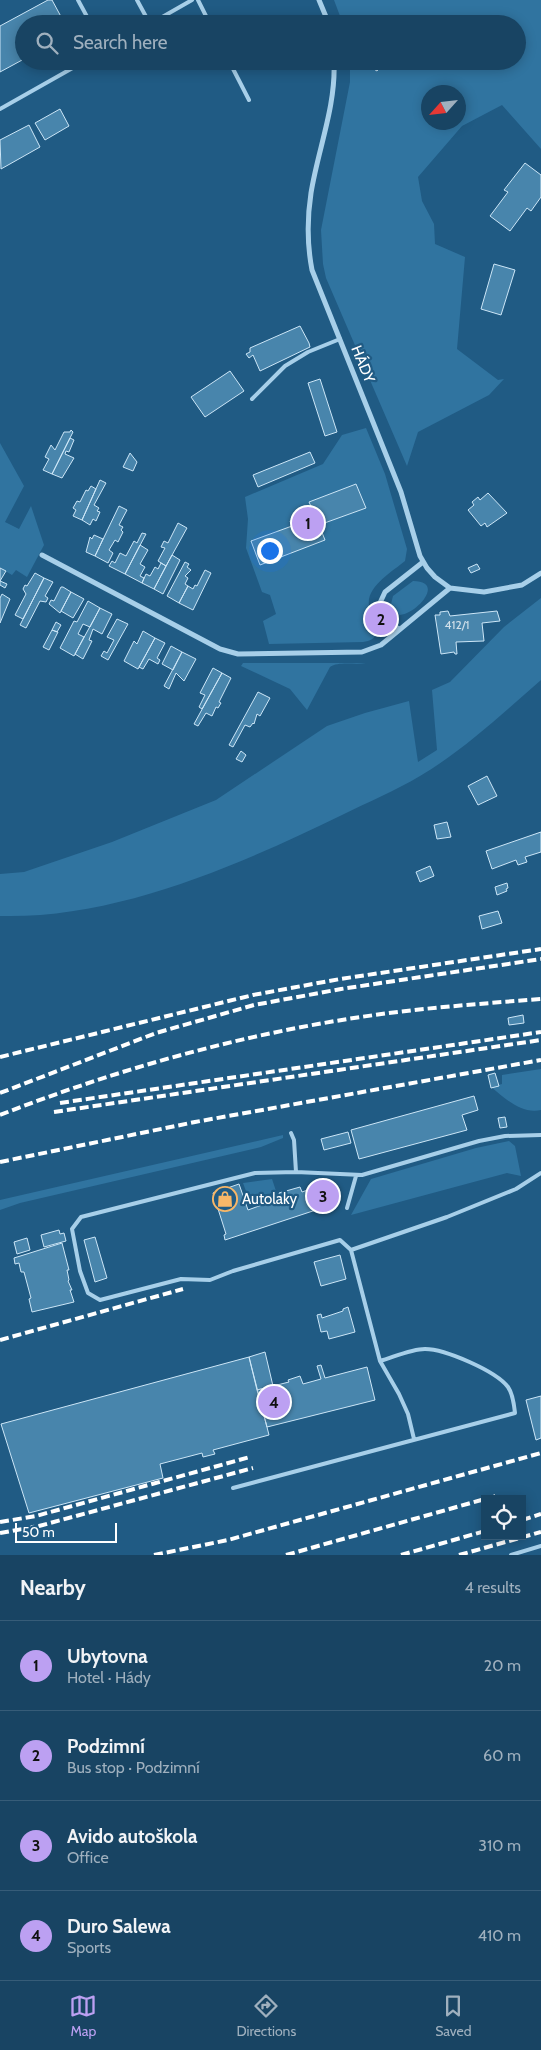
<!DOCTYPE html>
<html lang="en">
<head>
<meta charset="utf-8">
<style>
  body { margin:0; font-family:Cabin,sans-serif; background:#214b69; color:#f1f3f6 }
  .controls { position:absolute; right:15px; bottom:15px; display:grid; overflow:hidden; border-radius:0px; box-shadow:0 2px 12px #0003 }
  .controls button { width:45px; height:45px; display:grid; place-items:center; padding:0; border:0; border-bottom:1px solid #365c78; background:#184463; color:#f1f3f6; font:25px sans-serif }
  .compass { position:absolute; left:421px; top:85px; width:45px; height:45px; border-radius:50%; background:#184463; box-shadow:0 2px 12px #0003; rotate:243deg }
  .scale { position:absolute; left:15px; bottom:12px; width:102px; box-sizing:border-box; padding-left:5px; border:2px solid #fff; border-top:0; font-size:14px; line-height:18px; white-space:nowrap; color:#fff; -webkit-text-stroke:4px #205b84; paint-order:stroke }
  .you { position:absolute; left:269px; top:550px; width:18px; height:18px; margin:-12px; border:4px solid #fff; border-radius:50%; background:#1a73e8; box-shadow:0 0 0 8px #1a73e833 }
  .badge { display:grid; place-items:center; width:32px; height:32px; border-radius:50%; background:#bca0f2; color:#111; font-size:16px; font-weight:700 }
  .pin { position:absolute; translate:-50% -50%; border:2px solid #fff; box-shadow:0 1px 5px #0006 }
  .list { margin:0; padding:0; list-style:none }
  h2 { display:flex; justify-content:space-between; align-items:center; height:65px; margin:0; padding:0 20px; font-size:21px }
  h2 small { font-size:16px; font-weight:400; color:#9fb0be }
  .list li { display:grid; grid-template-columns:32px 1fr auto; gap:15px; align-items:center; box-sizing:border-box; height:90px; padding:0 20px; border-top:1px solid #365c78 }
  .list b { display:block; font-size:19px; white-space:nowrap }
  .list p { margin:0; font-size:16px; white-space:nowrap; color:#9fb0be }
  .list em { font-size:16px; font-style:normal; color:#9fb0be }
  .icon { flex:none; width:28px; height:28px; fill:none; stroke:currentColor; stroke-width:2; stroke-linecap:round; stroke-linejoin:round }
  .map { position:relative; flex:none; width:541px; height:1555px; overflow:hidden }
  .search { position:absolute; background:#184463; box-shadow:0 2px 12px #0003; left:15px; right:15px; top:15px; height:55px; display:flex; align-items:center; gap:12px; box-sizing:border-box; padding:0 18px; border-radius:28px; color:#9fb0be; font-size:19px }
  .sheet { height:425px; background:#184463 }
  nav { display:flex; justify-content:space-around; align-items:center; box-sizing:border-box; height:70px; border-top:1px solid #365c78; background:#184463; font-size:14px; color:#9fb0be }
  nav a { display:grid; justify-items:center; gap:2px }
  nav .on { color:#bca0f2 }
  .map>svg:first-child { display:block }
  .green { fill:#3074a0; fill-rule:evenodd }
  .building { fill:#4885ac; stroke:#cce6f7 }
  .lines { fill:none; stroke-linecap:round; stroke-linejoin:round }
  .service { stroke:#a7cfe9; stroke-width:4 }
  .minor { stroke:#a7cfe9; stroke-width:5 }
  .rail { stroke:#fff; stroke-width:4; stroke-dasharray:9 4; stroke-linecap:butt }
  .labels { text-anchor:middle; stroke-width:4.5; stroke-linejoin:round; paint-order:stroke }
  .number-label { font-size:12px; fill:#d1e0ea }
  .street-label { font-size:15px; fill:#fff; stroke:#205b84 }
  .poi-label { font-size:15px; fill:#fff; stroke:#205b84; text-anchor:start }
</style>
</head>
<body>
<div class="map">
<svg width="541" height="1555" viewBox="0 0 541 1555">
  <rect width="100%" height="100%" fill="#205b84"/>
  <path class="green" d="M 334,0 L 541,0 L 541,149 L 502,105 L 462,126 L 418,177 L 422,201 L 434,224 L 435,244 L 465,257 L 457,349 L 498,380 L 504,379 L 489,395 L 418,432 L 407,466 L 326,278 L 323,264 L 321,230 L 350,82 L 350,61 L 517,61 L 517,24 L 343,24 ZM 428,92 L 458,92 L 458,122 L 428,122 Z
    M 366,428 L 385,474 L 407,549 L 405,561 C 393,571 366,587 369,605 C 370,614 374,623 377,632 C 375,639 370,641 363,642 L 269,644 L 263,621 L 276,614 L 270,595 L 262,592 L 246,548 L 248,519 L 245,497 L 323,464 L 342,435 ZM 356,484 L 366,508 L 319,525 L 260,565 L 251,541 L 292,526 L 290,520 L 313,511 L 309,502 Z
    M 0,443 L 24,486 L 5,522 L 19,529 L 31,506 L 44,545 L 27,577 L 16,570 L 12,575 L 0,568 Z
    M 413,581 C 445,581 418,613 400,615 L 393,610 L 391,604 L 393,596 Z
    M 541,598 L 541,680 C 502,714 464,750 420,776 C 395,791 368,802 342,815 C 239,865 117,919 0,916 L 0,874 L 24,872 L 112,842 L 216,800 L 327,726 L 365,713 L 409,701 L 418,762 L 437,750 L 432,690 L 450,682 L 504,627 Z
    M 243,663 L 366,663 C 355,665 338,661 330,667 L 307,710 L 290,689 L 241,666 Z
    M 541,1069 L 541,1110 C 521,1114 506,1099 491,1087 L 502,1084 L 502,1075 Z
    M 283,1135 L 283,1138 L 261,1147 L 20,1203 L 0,1210 L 0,1200 Z
    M 509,1141 L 515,1146 L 521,1176 L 507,1173 L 351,1215 L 371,1179 L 476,1148 Z
    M 272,1179 L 276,1191 L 250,1202 L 243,1183 Z"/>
  <path class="building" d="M 48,0 L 52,0 L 65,24 L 24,24 L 24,59 L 0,72 L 0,26 Z
    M 369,61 L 373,61 L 381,66 L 377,71 L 367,65 Z
    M 60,109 L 69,126 L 45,140 L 35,123 Z
    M 29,125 L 40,147 L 1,169 L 0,140 Z
    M 525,163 L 541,175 L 541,197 L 531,211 L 527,208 L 510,231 L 490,216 L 508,192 L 504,190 Z
    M 494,264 L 515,270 L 501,315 L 481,309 Z
    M 300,326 L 309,343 L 310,347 L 260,371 L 253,355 L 249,358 L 246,354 L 250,352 L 250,348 Z
    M 230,371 L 244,391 L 205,417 L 191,397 Z
    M 320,379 L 337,432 L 325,436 L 308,383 Z
    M 71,430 L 73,432 L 52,474 L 43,470 L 49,459 L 45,457 L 51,445 L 55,450 L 64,432 L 70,432 Z
    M 70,438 L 74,440 L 69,452 L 66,451 L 65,454 L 74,458 L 62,478 L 52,474 Z
    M 310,452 L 315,463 L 258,487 L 253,475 Z
    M 130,453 L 137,462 L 133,471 L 123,467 Z
    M 100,480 L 106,483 L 94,505 L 99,508 L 97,511 L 100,512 L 96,521 L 93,519 L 90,525 L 82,520 Z
    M 356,484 L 366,508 L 319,525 L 325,540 L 260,565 L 251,541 L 292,526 L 290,521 L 313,511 L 309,502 Z
    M 91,486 L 96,489 L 82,520 L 73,516 L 76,510 L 73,508 L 77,501 L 80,502 L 86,490 L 88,491 Z
    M 488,493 L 507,513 L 487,527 L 485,523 L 481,526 L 468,510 L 474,505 L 472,502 L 478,497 L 480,500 Z
    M 119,506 L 127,510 L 119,525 L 123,527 L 121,530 L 123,532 L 118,542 L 115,540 L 109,550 L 113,553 L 108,563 L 95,556 Z
    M 178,523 L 187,528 L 166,566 L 158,561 L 165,548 L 161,547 L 164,541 L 168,543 Z
    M 142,533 L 146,534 L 125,574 L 109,566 L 112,561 L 115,563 L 120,553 L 126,556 L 134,541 L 137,543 Z
    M 94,535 L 103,539 L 95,556 L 86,552 L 90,537 L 92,539 Z
    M 140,545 L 148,550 L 140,564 L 145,567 L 140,576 L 144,578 L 142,583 L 125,574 Z
    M 172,555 L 180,560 L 163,594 L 154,589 Z
    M 185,562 L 189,564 L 187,567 L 191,570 L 185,576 L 188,578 L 185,584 L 188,586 L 179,603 L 167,596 Z
    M 161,563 L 166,566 L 154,589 L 142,583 L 146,574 L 150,576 L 155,567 L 158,569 Z
    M 477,564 L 480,569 L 471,573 L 468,568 Z
    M 0,568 L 6,571 L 0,581 L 7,584 L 5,588 L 0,585 Z
    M 205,570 L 211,573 L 193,610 L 179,603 L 188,586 L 193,589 L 195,585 L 197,586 Z
    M 35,573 L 44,578 L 23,619 L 15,615 L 26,594 L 23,589 L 25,585 L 27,586 Z
    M 44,578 L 53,582 L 45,596 L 48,598 L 46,602 L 40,601 L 26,628 L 20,625 Z
    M 61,587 L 63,587 L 71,592 L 60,613 L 49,604 L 51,600 L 54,601 Z
    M 71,592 L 84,599 L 73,618 L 61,611 Z
    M 2,594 L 10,599 L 0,623 L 0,598 Z
    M 88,601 L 100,608 L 90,627 L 83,624 L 78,634 L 84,637 L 74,656 L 60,648 L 74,621 L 77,622 Z
    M 100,608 L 112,614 L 102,634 L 93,629 L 89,640 L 92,641 L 83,659 L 75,654 Z
    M 448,611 L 450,616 L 497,611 L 500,621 L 482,623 L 484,641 L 456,642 L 457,654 L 455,654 L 454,652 L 441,654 L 435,615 L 440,615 L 440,612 Z
    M 117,619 L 128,624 L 108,660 L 101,656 L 104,651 L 107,653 L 114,640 L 107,637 Z
    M 56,622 L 61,625 L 57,632 L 52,630 Z
    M 52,630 L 58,632 L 49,650 L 43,647 Z
    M 143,631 L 155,638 L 138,669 L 124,661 L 134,641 L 137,644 Z
    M 155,638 L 165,643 L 157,658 L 160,660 L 158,664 L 149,659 L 143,669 L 139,667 Z
    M 171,646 L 182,652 L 173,670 L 162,664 Z
    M 182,652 L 196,659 L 184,681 L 176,673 L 169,689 L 164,686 Z
    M 213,668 L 222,673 L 202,709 L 199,707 L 205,695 L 200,693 Z
    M 222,673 L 231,678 L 219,702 L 221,703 L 218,708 L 216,707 L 212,716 L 206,713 L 198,726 L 194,724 Z
    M 258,692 L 270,698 L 260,716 L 257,714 L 254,724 L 253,723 L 250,727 L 245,725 L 233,747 L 229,745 Z
    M 241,751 L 246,755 L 242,762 L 236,759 Z
    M 487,776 L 497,796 L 478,805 L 468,786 Z
    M 447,822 L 451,837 L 437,839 L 434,825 Z
    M 541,832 L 541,852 L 525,857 L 527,862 L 518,865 L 516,860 L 492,869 L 486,851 Z
    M 430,866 L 434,876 L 420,882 L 416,872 Z
    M 507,883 L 508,888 L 506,889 L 507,891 L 497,895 L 495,887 Z
    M 498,911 L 502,923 L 482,929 L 479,916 Z
    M 523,1015 L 524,1023 L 509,1025 L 508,1018 Z
    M 495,1073 L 499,1086 L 491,1088 L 488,1075 Z
    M 474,1096 L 478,1110 L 462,1115 L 467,1130 L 359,1159 L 351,1130 Z
    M 505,1117 L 507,1127 L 500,1128 L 498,1118 Z
    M 348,1132 L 351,1143 L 324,1150 L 321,1139 Z
    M 327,1183 L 334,1204 L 225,1240 L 224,1235 L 226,1234 L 213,1193 L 239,1184 L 248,1210 L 281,1198 L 279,1193 L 300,1187 L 302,1192 Z
    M 59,1230 L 60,1234 L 64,1233 L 66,1241 L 44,1247 L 41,1235 Z
    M 95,1237 L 107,1278 L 95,1282 L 84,1240 Z
    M 27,1238 L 30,1250 L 17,1254 L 14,1242 Z
    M 62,1243 L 69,1270 L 67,1270 L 69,1280 L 68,1281 L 72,1290 L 70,1290 L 74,1302 L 32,1312 L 29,1299 L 31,1298 L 24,1272 L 21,1272 L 19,1263 L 15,1264 L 14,1258 Z
    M 340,1255 L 346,1279 L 321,1286 L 314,1262 Z
    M 348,1307 L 355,1332 L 329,1339 L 327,1331 L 321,1332 L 317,1315 L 321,1314 L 322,1318 L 343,1311 L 343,1309 Z
    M 265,1352 L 273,1386 L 257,1390 L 249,1357 Z
    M 249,1357 L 269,1435 L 213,1450 L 215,1454 L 203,1457 L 202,1453 L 160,1464 L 163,1478 L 29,1513 L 1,1424 Z
    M 321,1365 L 325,1378 L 367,1367 L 375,1400 L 267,1427 L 257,1390 L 289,1382 L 288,1380 L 300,1376 L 303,1384 L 321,1379 L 317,1366 Z
    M 541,1396 L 541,1438 L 536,1440 L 526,1400 Z"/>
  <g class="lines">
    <path class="service" d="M 78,0 L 91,24
      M 137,0 L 150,24
      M 198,0 L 210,24
      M 150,24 L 192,0
      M 229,61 L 249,100
      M 0,109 L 85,61
      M 252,399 L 285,366 L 308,352 L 340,339
      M 291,1133 L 294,1140 L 296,1172
      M 347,1208 L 356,1176
      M 351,1250 L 447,1217 L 516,1189 L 541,1173
      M 414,1439 L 408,1414 L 399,1394 L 380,1361 L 351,1250 L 340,1240 L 233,1271 L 210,1280 L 181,1279 L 100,1300 L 88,1293 L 80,1271 L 72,1229 L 81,1217 L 255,1173 L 296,1172 L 362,1175 L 479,1141 L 505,1136 L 541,1135
      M 233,1488 L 515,1413 C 514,1404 513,1394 508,1387 C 496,1371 445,1349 425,1349 C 411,1349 394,1357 380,1361
      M 511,1555 L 541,1546"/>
    <path class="minor" d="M 319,0 L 329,24
      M 334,61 C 336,107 318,149 311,193 C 307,219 307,244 312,270 L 401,492 L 420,556 L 427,568 L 435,577 L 450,588 L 484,592 L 522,585 L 541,573
      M 42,555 L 220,649 L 238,654 L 362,652 L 381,645 L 450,588
      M 400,629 C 387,624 383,618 379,605 L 385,592 L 423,562"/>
    <path class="rail" d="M 0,1057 L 253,995 L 340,979 L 541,949
      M 0,1093 L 156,1033 L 254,1005 L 341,989 L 541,959
      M 60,1103 L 541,1032
      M 54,1112 L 541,1040
      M 0,1115 C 136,1062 279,1024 424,1009 C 463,1005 502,1002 541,999
      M 0,1162 L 195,1122 L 541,1060
      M 0,1340 L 183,1289
      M 487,1499 L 499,1495
      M 522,1520 L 541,1514
      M 0,1522 L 36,1516 L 250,1457
      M 0,1533 L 39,1526 L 253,1468
      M 154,1555 L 228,1540 L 541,1453
      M 286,1555 L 485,1499
      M 401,1555 L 485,1531
      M 459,1555 L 541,1532"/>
  </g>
  <defs>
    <symbol id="shop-ring" viewBox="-11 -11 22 22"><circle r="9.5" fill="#205b84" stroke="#f7b768" stroke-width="1.5"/><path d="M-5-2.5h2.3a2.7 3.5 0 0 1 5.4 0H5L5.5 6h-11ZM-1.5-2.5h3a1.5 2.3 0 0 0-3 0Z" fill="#f7b768"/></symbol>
  </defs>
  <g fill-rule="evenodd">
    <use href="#shop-ring" x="211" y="1185" width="28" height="28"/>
  </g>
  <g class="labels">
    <g class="number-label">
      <text x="457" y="629">412/1</text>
    </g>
    <g class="street-label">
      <text transform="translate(363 364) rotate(68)" y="5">HÁDY</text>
    </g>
    <g class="poi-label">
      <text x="242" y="1204">Autolaky</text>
    </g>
  </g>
</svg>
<div class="controls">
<button><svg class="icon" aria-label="locate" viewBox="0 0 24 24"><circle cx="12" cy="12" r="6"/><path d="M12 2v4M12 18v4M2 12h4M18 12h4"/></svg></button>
</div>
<svg class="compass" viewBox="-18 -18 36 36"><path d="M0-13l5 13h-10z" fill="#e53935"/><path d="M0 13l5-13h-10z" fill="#9fb0be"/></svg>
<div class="scale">50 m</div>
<div class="you"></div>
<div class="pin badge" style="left:308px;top:523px">1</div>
<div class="pin badge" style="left:381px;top:619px">2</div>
<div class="pin badge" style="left:323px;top:1196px">3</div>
<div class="pin badge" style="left:274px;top:1402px">4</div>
<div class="search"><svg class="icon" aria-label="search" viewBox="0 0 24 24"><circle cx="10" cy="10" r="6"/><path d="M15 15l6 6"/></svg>Search here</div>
</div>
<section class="sheet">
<h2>Nearby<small>4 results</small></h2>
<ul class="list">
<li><span class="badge">1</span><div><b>Ubytovna</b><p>Hotel · Hády</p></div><em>20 m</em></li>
<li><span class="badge">2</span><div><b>Podzimní</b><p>Bus stop · Podzimní</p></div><em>60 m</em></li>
<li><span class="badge">3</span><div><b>Avido autoškola</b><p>Office</p></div><em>310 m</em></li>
<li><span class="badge">4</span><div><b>Duro Salewa</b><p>Sports</p></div><em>410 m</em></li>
</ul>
</section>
<nav>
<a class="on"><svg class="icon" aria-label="map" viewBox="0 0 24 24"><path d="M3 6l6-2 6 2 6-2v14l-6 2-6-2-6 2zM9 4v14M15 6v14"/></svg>Map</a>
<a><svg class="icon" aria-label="directions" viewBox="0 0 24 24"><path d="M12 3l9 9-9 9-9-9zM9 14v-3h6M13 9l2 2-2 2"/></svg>Directions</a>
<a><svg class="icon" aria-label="saved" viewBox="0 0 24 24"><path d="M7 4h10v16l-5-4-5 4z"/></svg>Saved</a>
</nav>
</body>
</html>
